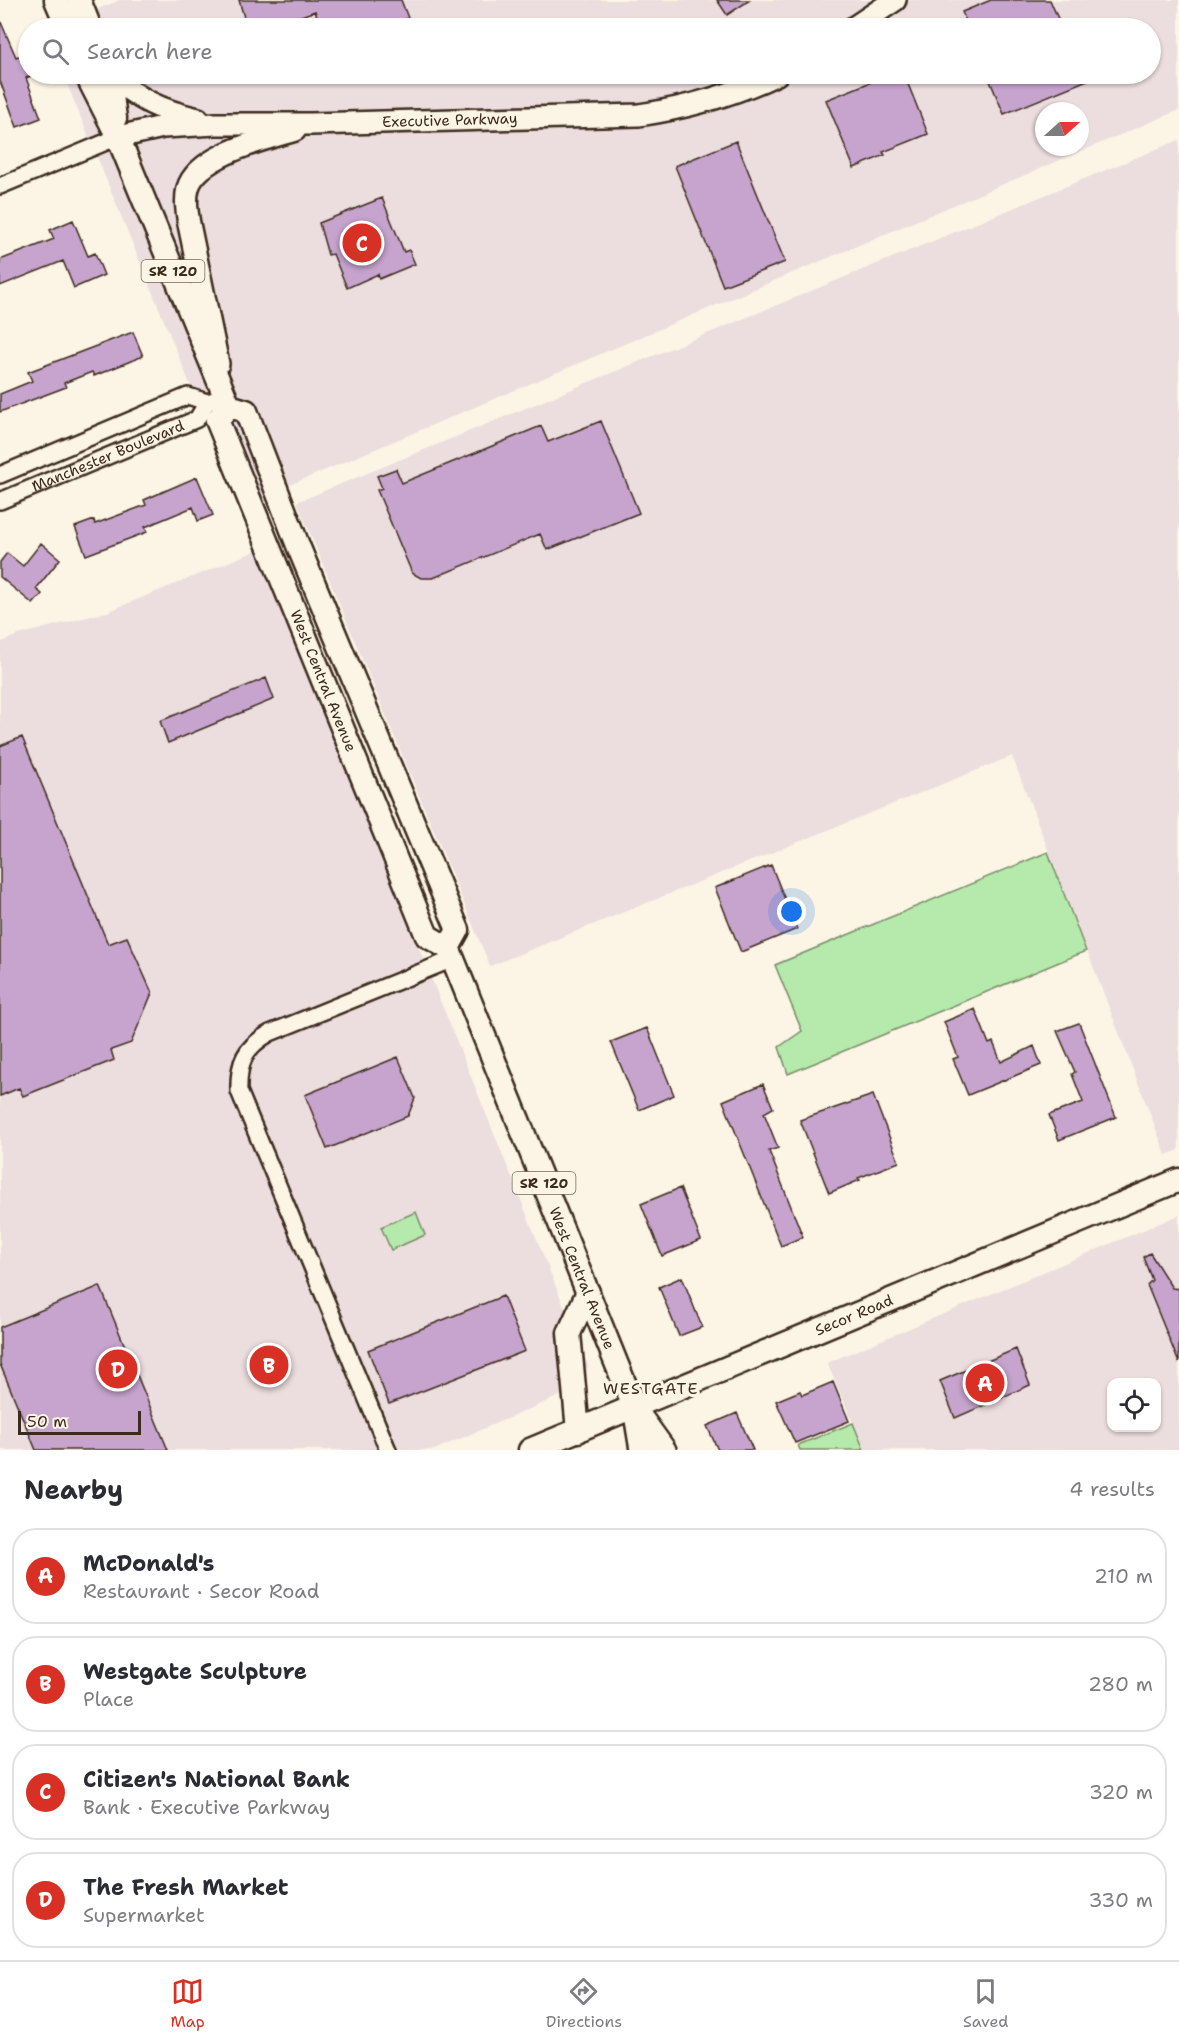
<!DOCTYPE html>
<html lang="en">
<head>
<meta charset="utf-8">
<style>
  body { margin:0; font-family:"Shantell Sans",sans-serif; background:#f7f7f7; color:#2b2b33 }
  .controls { position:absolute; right:18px; bottom:18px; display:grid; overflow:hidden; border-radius:12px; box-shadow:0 2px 4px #0004 }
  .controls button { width:54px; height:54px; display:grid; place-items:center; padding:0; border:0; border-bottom:2px solid #e1e1e2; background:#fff; color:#2b2b33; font:30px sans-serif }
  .compass { position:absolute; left:1035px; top:102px; width:54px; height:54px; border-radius:50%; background:#fff; box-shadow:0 2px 4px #0004; rotate:69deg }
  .scale { position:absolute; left:18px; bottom:15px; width:123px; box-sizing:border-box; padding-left:6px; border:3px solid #3b2a1e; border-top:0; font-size:16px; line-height:21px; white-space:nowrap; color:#3b2a1e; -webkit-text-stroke:4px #fcf5e5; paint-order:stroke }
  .you { position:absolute; left:792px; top:912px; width:21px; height:21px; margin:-15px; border:4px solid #fff; border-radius:50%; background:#1a73e8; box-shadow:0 0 0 9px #1a73e833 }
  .badge { display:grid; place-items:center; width:39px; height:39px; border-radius:50%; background:#d93025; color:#fff; font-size:20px; font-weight:700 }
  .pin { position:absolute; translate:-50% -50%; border:3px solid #fff; box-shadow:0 2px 6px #0006 }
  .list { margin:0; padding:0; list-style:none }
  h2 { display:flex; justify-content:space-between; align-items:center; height:78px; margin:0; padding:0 24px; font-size:26px }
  h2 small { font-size:20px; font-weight:400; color:#7c7c81 }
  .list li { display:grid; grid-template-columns:39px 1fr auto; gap:18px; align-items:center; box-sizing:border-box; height:96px; margin:0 12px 12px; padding:0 12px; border:2px solid #e1e1e2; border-radius:24px }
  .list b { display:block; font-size:22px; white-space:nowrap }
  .list p { margin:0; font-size:20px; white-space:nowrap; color:#7c7c81 }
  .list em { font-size:20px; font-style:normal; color:#7c7c81 }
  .icon { flex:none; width:33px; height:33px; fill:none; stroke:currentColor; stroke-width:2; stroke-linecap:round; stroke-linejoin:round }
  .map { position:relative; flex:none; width:1179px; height:1450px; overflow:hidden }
  .search { position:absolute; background:#fff; box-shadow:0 2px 4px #0004; left:18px; right:18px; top:18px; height:66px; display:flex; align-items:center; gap:15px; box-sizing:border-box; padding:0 21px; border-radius:33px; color:#7c7c81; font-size:22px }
  .sheet { height:510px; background:#fff }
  nav { display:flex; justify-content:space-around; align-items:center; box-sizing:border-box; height:84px; border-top:2px solid #e1e1e2; background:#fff; font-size:16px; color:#7c7c81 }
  nav a { display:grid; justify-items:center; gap:3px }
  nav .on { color:#d93025 }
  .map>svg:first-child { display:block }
  .built { fill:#ecddde; fill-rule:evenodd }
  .green { fill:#b5eaac; stroke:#788a65; stroke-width:1.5 }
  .building { fill:#c7a4ce; stroke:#3b2a1e; stroke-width:1.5 }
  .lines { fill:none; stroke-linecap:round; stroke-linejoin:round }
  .street-casing { stroke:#3b2a1e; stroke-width:20 }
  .secondary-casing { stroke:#3b2a1e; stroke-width:26 }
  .primary-casing { stroke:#3b2a1e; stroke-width:27 }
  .street { stroke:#fcf5e5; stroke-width:15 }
  .secondary { stroke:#fcf5e5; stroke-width:21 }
  .primary { stroke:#fcf5e5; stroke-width:22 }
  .labels { text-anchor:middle; stroke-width:6; stroke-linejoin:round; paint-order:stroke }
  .shield { fill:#fcf5e5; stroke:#75675a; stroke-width:1.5 }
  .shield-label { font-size:14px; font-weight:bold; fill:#3b2a1e }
  .street-label { font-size:15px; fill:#3b2a1e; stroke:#fcf5e5 }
  .neighbourhood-label { font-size:16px; letter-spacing:1.5px; fill:#3b2a1e; stroke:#fcf5e5 }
</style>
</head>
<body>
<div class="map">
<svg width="1179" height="1450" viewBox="0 0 1179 1450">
  <rect width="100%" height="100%" fill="#fcf5e5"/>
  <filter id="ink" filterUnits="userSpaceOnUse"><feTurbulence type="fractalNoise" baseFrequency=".0167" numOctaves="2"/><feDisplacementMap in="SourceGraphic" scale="12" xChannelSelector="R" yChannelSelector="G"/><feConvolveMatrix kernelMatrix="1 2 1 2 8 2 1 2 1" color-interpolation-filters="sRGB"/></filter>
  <g filter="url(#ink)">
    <path class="built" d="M 120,0 L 1179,0 L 1179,110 L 240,506 L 63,74 L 1150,74 L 1150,28 L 51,28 ZM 1044,111 L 1080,111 L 1080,147 L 1044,147 Z
      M 1179,140 L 1179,1150 L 1166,1155 L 1012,756 L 490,966 L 297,502 Z
      M 258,550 L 588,1366 L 585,1385 L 434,1450 L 0,1450 L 0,643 L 18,635 L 107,612 Z
      M 1179,1215 L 1179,1450 L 865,1450 L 827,1363 ZM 1112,1382 L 1156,1382 L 1156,1428 L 1112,1428 Z"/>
    <path class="green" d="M 1048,852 L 1086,951 L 788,1074 L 779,1047 L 802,1031 L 775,965 Z
      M 416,1212 L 425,1235 L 391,1250 L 381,1227 Z
      M 853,1423 L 864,1450 L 800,1450 L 798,1445 Z"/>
    <path class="building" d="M 239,0 L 401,0 L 408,18 L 380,28 L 321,28 L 315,11 L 285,22 L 288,28 L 247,28 Z
      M 717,0 L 750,0 L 727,15 Z
      M 991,0 L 1050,0 L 1062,28 L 969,28 L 962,12 Z
      M 0,20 L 16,57 L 23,54 L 31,76 L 26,78 L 41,118 L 17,127 L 0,81 Z
      M 891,74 L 904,74 L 928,134 L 883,152 L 885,155 L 854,168 L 826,100 Z
      M 987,74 L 1102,74 L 1004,114 Z
      M 736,141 L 785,262 L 723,286 L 675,166 Z
      M 382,198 L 404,252 L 409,250 L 415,264 L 379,279 L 378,274 L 347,288 L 333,254 L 328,255 L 319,223 Z
      M 73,220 L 88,256 L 95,253 L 104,275 L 74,288 L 63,261 L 0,286 L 0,260 L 54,239 L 50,230 Z
      M 133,332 L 143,356 L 94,376 L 92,372 L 64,383 L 66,387 L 0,412 L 0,394 L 32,381 L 28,372 Z
      M 601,421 L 639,513 L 547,550 L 540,534 L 433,578 L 421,578 L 412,573 L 377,490 L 382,488 L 377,476 L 396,469 L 402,483 L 541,426 L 548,442 Z
      M 197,477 L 213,515 L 198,521 L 193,507 L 145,527 L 147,532 L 86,555 L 75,527 L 94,520 L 95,524 L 146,505 L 144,500 Z
      M 41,543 L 60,559 L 36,589 L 42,594 L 33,604 L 0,577 L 0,562 L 7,553 L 23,566 Z
      M 266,678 L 274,699 L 168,743 L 160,721 Z
      M 22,737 L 108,944 L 127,937 L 152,993 L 131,1043 L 111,1050 L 114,1060 L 23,1096 L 19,1088 L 0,1096 L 0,746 Z
      M 771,865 L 797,929 L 741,952 L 715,888 Z
      M 975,1009 L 989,1044 L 993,1042 L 1001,1062 L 1034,1046 L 1041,1065 L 968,1095 L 953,1059 L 958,1057 L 944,1022 Z
      M 1079,1023 L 1116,1117 L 1059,1140 L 1049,1115 L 1083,1102 L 1072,1074 L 1075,1072 L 1057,1031 Z
      M 647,1028 L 674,1095 L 639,1110 L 611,1042 Z
      M 398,1057 L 415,1098 L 408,1116 L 327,1149 L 305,1095 Z
      M 763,1084 L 773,1108 L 764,1113 L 778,1148 L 769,1151 L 803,1237 L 781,1246 L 723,1101 Z
      M 873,1095 L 899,1162 L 858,1178 L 860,1180 L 829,1193 L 800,1120 Z
      M 680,1188 L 701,1240 L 662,1256 L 641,1204 Z
      M 1150,1253 L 1172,1288 L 1179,1289 L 1179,1363 L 1147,1285 L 1152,1280 L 1143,1257 Z
      M 682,1277 L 702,1327 L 679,1336 L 659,1287 Z
      M 100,1286 L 168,1450 L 36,1450 L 0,1364 L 0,1327 Z
      M 503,1296 L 525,1351 L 389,1404 L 368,1350 Z
      M 1016,1349 L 1030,1385 L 955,1418 L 940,1381 Z
      M 833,1382 L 849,1421 L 795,1443 L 776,1401 L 800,1391 L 802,1395 Z
      M 737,1413 L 753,1450 L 718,1450 L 707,1426 Z"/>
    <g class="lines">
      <defs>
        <g id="street">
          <path d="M 0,186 L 118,137"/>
          <path d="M 0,475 L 188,396 L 207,402 L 225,397"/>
          <path id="s1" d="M 0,501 L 197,419 L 207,402"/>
          <path d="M 388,1450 L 239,1091 C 238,1062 245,1047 270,1033 L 453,959"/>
        </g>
        <g id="secondary">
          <path d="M 853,28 L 895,0"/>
          <path d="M 110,74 C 139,100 159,110 198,119"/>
          <path id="s2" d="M 118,137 L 163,127 L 216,124 L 311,124 L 639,115 C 687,108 733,95 777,74"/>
          <path d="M 218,364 L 189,224 C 187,212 185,200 188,188 C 197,155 266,139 295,130"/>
          <path d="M 634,1407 L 665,1450"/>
          <path d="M 635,1414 L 641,1450"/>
        </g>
        <g id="primary">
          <path d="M 56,0 L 68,28"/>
          <path d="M 79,0 L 90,28"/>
          <path d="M 86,74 L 118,137 L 229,406 L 246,411 L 299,548 L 458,930 L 448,948"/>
          <path d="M 109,74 L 115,118"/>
          <path id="s3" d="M 229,406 L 217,420 L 427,936 L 448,948 L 453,959 L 634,1407"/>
          <path d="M 578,1431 L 569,1333 L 588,1292"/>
          <path id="s4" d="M 530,1450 L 1179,1180"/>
        </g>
      </defs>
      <use href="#street" class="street-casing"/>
      <use href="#secondary" class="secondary-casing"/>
      <use href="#primary" class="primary-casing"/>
      <use href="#street" class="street"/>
      <use href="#secondary" class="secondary"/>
      <use href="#primary" class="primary"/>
    </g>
  </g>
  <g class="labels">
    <g class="shield">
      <rect x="141.5" y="260" width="63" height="22" rx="4.5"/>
      <rect x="512.5" y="1172" width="63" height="22" rx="4.5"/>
    </g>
    <g class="shield-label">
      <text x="173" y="276">SR 120</text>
      <text x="544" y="1188">SR 120</text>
    </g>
    <g class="street-label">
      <text dy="5" stroke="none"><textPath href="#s2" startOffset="333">Executive Parkway</textPath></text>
      <text dy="5" stroke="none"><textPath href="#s1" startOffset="117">Manchester Boulevard</textPath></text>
      <text dy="5" stroke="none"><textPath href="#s3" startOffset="300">West Central Avenue</textPath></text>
      <text dy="5" stroke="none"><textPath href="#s3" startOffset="956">West Central Avenue</textPath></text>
      <text dy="5" stroke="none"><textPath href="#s4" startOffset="351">Secor Road</textPath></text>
    </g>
    <g class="neighbourhood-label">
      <text x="651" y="1394">WESTGATE</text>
    </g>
  </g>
</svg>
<div class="controls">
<button><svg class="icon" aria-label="locate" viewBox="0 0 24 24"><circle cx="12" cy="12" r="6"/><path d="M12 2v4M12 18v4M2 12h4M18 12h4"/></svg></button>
</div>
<svg class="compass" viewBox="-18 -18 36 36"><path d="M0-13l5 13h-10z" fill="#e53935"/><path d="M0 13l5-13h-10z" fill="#7c7c81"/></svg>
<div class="scale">50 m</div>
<div class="you"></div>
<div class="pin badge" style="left:985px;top:1383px">A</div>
<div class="pin badge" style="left:269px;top:1365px">B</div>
<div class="pin badge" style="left:362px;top:243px">C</div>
<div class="pin badge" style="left:118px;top:1369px">D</div>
<div class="search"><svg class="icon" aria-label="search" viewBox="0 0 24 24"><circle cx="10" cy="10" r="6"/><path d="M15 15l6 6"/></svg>Search here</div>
</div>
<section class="sheet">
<h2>Nearby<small>4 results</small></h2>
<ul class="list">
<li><span class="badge">A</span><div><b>McDonald's</b><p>Restaurant · Secor Road</p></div><em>210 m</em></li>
<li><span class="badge">B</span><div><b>Westgate Sculpture</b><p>Place</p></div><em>280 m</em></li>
<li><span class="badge">C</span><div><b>Citizen's National Bank</b><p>Bank · Executive Parkway</p></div><em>320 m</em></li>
<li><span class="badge">D</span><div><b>The Fresh Market</b><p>Supermarket</p></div><em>330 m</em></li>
</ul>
</section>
<nav>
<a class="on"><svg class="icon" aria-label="map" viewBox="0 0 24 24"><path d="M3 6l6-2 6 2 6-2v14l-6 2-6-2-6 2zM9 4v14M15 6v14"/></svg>Map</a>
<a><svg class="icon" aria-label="directions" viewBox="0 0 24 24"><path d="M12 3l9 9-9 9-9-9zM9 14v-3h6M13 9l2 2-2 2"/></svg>Directions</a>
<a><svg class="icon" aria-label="saved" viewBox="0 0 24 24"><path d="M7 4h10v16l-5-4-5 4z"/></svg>Saved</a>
</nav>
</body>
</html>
